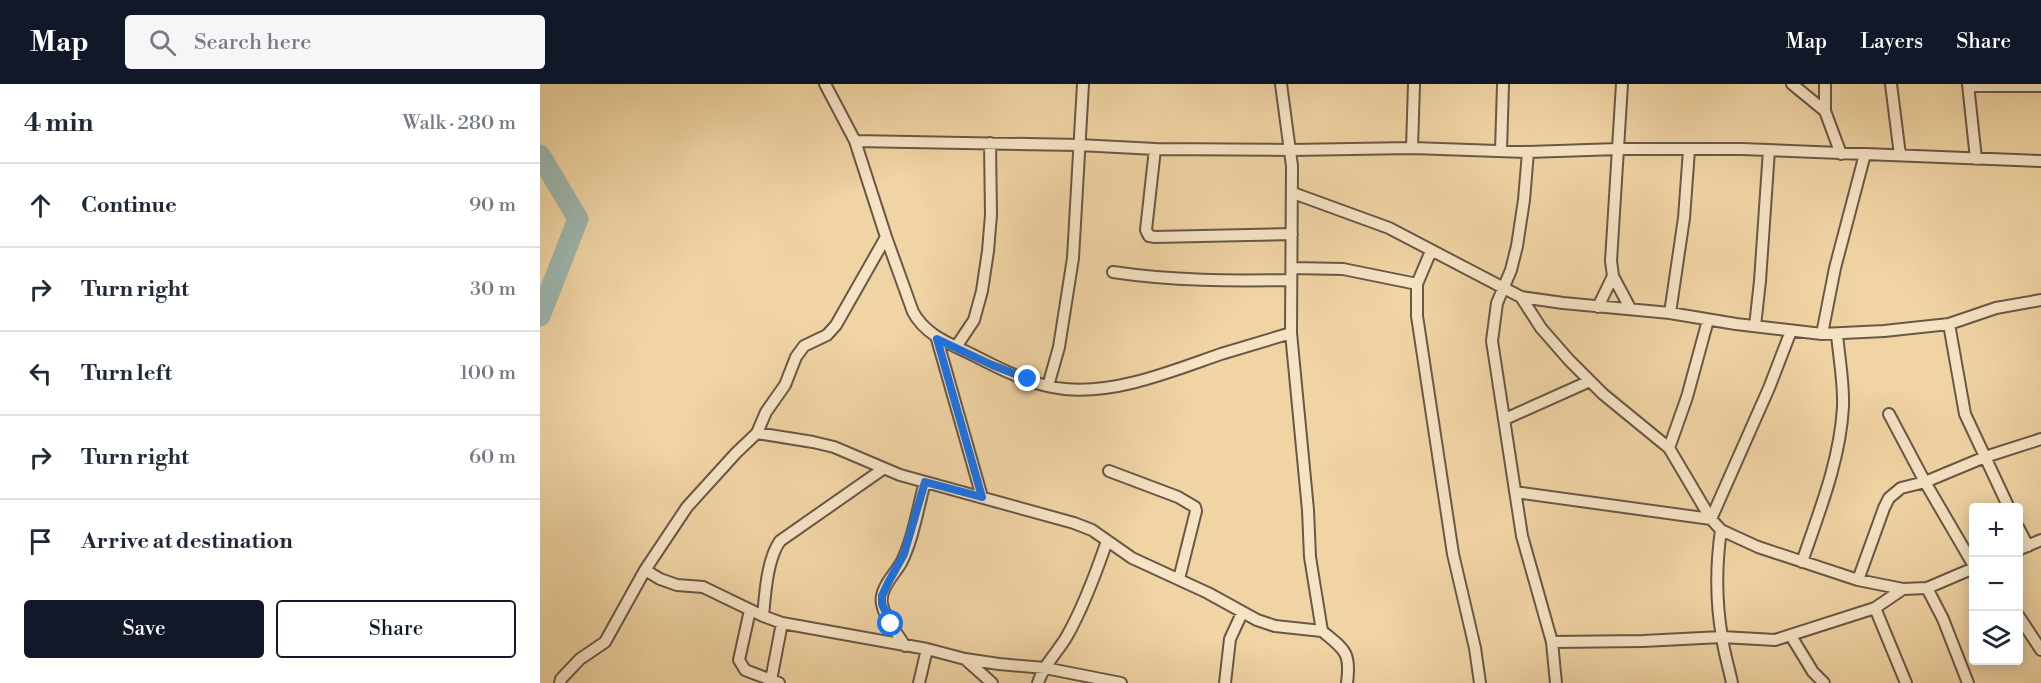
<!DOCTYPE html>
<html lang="en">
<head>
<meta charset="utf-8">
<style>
  body { margin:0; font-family:"Libre Bodoni",serif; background:#f6f6f7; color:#1f2937 }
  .controls { position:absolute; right:18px; bottom:18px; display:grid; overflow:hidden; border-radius:6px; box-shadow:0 3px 15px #0003 }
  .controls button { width:54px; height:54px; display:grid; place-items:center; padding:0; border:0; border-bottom:2px solid #e0e1e3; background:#fff; color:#1f2937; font:30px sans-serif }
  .stop { position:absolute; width:18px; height:18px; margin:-14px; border:4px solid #1a73e8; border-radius:50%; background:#fff }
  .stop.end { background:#1a73e8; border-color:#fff; box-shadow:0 2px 6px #0008 }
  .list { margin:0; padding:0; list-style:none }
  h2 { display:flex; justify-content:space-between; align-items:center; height:78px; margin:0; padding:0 24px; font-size:26px }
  h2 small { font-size:20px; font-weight:400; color:#747a83 }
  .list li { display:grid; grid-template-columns:39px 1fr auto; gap:18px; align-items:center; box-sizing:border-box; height:84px; padding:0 24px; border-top:2px solid #e0e1e3 }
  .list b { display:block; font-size:22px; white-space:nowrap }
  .list em { font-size:20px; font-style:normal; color:#747a83 }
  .actions { display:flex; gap:12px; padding:18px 24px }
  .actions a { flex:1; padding:14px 0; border:2px solid #111827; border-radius:6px; text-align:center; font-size:21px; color:#111827 }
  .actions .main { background:#111827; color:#fff }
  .icon { flex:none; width:33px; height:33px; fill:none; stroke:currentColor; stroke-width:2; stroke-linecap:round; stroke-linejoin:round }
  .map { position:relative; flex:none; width:1501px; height:599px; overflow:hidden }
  header { display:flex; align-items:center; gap:36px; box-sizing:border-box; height:84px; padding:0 30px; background:#111827; color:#fff }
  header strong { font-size:28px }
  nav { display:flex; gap:33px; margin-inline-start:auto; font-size:21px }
  .search { width:420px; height:54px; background:#f6f6f7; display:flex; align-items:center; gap:15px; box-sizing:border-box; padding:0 21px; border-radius:6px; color:#747a83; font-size:22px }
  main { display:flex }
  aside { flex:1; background:#fff }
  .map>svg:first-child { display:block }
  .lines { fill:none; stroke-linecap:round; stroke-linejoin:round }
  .river { stroke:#9db7af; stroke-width:21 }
  .minor-casing { stroke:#685847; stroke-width:14 }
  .minor { stroke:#f6e3c4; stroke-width:10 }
  .route { stroke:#1a73e8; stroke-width:8 }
</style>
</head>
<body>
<header>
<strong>Map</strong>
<div class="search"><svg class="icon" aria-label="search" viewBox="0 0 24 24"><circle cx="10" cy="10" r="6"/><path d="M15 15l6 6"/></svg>Search here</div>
<nav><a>Map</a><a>Layers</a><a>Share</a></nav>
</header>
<main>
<aside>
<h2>4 min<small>Walk · 280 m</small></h2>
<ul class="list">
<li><svg class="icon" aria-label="ahead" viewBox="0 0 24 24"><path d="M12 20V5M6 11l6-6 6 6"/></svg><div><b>Continue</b></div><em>90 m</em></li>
<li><svg class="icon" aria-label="right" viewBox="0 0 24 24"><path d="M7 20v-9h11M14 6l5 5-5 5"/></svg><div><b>Turn right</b></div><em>30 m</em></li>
<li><svg class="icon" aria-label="left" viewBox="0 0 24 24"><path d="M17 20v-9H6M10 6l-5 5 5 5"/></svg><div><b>Turn left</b></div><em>100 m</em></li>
<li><svg class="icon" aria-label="right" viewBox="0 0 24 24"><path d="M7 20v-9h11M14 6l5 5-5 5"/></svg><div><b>Turn right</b></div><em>60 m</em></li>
<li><svg class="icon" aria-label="arrive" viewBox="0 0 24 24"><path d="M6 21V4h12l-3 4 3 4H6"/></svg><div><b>Arrive at destination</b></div></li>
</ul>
<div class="actions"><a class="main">Save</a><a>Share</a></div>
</aside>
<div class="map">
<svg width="1501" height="599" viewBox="0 0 1501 599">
  <rect width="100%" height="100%" fill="#f1d4a4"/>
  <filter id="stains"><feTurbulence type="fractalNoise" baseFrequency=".00333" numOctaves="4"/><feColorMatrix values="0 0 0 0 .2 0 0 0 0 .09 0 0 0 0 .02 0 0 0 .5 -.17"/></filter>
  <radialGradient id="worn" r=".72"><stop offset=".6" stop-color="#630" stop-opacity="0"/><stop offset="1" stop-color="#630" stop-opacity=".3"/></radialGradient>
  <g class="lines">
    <path class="river" d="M 0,71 L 38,135 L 0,232"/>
    <defs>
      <path id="minor" d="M 285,0 L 315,57 L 346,153 L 373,228 C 386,252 411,260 435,272 C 462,286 494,302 525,305 C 577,310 632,287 681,270 C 704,263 727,256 751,249
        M 741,0 L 752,82 L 751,249 L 768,426 L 770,473 L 782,547 C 805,566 811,568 807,599
        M 1082,0 L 1071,177 L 1073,192 L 1090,224
        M 1252,0 L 1285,27
        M 1285,0 L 1285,27 L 1301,70
        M 1351,0 L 1360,71
        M 1428,0 L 1436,75
        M 1429,2 L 1501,2
        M 315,57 L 539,61 L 615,65 L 751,66 L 872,64 L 988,68 L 1078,65 L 1202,65 L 1501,77
        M 872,64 L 874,0
        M 615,65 L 606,146 L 609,152 L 615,153 L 752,150
        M 961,67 L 963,0
        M 988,68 L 984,116 L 977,162 L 971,186 L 957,219 L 952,257 L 982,452 L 1012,558 L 1016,599
        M 753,109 L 849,144 L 981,213 L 1001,244 L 1029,276 L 1063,310 L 1129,364 L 1171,435 L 1181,446 L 1218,463 L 1318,496 L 1363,505 L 1387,504 L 1403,535 L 1428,599
        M 891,167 L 877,200 L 877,232 L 913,470 L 935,564 L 940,599
        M 752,184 L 803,185 L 877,200
        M 573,188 C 633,197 691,197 751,196
        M 981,213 L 1023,219 L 1130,229 L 1196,240 L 1282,250 L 1344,247 L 1409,240 L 1456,224 L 1501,216
        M 1058,223 L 1073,192
        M 1130,229 L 1144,134 L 1149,66
        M 1409,240 L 1425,330 L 1469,424
        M 1215,242 L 1220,197 L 1229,66
        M 1282,250 L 1295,184 L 1325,70
        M 397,255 L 442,413
        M 416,263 L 434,236 L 442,207 L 448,167 L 451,131 L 450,59
        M 508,302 L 519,263 L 533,174 L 543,0
        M 1349,330 L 1385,398 L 1434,482
        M 965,335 L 1050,297
        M 217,349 L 273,358 L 294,363 L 360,391 L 534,439 L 552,446 L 592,474 L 668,509 L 717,536 L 735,542 L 782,547
        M 1129,364 L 1147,313 L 1168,236
        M 569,387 L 638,413 L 655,423 L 656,427 L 639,495
        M 975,408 L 1171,435 L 1229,304 L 1251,247
        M 1478,443 L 1488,462
        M 1181,446 C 1176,481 1176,519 1182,553 C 1184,569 1189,584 1192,599
        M 1478,466 L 1501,456
        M 1262,478 C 1279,428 1300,377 1303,323 C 1304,299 1299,274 1297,250
        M 105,486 L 120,495 L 137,501 L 163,503 L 223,532 L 242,539 L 387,565 L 425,575 L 459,580 L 505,584 L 581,599
        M 1318,496 L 1344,424 L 1349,414 L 1361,404 L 1385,398 L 1445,373 L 1501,355
        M 1387,504 L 1434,484
        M 1335,524 L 1366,599
        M 210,526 L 199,576 L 205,586 L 239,599
        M 1478,531 L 1501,566
        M 223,532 C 225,511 227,475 240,457 L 343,385
        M 1251,552 L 1273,588 L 1284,599
        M 1012,558 L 1103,557 L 1182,553 L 1235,556 L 1335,524 L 1363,505
        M 365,562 C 357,549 345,535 342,520 C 339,505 354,491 361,479 C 373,456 378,423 385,398
        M 425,575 L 452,599
        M 231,596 L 242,539
        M 20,599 L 21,595 L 40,575 L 65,558 L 105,486 L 147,423 L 196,369 L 217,349 L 226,328 L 245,301 L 256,273 L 264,262 L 287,251 L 296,241 L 346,153
        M 379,599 L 387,565
        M 498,599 C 503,581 518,568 527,552 C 544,522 556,489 567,457
        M 685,599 L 690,555 L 702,529"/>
    </defs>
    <use href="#minor" class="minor-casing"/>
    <use href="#minor" class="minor"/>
  </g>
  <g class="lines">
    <path class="route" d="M 351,540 L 342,520 L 342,512 L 348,499 L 364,470 L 385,398 L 442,413 L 397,255 L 452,281 L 488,295"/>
  </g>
  <rect width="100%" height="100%" filter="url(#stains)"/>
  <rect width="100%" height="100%" fill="url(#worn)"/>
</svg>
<div class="controls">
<button>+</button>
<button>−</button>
<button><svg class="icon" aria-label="layers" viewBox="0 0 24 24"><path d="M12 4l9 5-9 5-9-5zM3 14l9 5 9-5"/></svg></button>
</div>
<div class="stop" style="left:351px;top:540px"></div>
<div class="stop end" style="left:488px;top:295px"></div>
</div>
</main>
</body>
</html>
